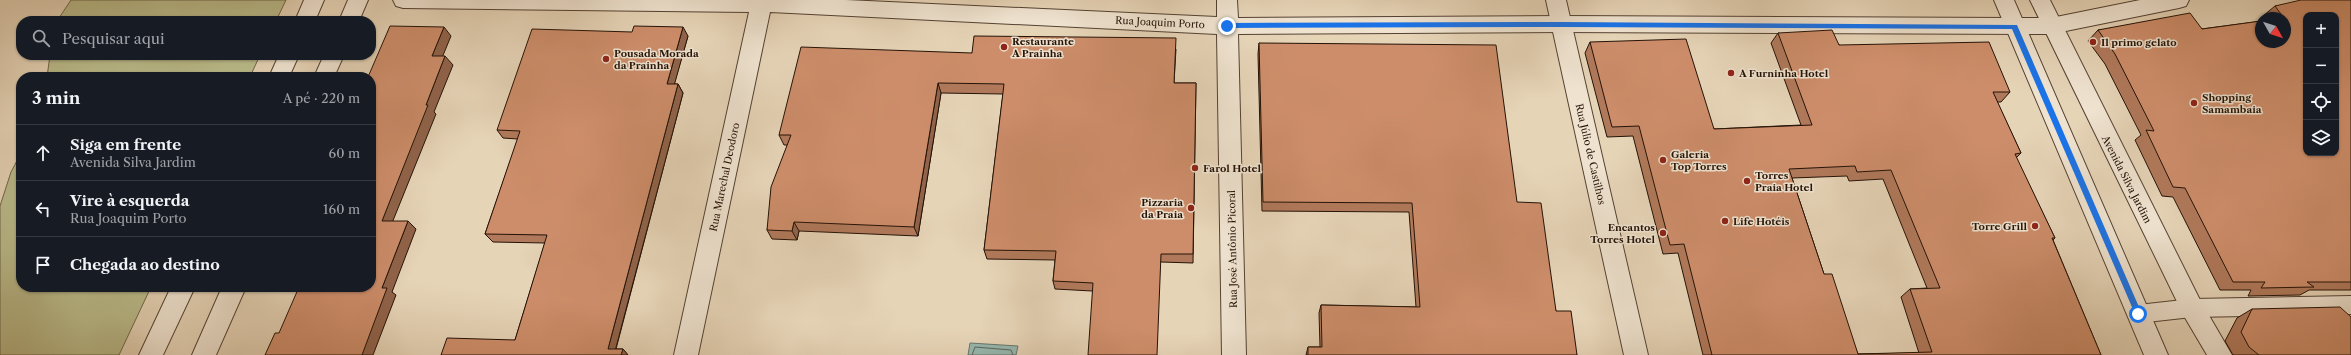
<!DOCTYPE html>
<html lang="pt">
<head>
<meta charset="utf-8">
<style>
  body { margin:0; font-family:"Libre Caslon Text",serif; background:#242831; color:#f1f3f6 }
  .controls { position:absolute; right:12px; top:12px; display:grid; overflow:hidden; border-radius:8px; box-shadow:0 1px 3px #0004 }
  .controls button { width:36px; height:36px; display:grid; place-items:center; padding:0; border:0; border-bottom:1px solid #363941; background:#171b24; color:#f1f3f6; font:20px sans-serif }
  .compass { position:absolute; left:2255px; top:12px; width:36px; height:36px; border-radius:50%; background:#171b24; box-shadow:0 1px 3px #0004; rotate:129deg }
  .stop { position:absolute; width:12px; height:12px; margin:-9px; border:3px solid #1a73e8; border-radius:50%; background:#fff }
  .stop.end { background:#1a73e8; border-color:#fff; box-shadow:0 1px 4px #0008 }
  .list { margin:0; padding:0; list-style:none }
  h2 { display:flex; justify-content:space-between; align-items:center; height:52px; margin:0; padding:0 16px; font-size:17px }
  h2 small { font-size:13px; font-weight:400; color:#9ea1a6 }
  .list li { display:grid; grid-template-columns:26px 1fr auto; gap:12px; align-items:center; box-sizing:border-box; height:56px; padding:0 16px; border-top:1px solid #363941 }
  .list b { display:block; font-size:15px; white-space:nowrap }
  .list p { margin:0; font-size:13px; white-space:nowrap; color:#9ea1a6 }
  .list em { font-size:13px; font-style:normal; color:#9ea1a6 }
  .icon { flex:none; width:22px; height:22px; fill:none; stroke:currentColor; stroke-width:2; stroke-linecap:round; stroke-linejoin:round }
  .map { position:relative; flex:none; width:2351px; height:355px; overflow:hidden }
  .search { position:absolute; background:#171b24; box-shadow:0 1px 3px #0004; left:16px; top:16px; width:360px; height:44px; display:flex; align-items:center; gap:10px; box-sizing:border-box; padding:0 14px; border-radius:16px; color:#9ea1a6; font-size:15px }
  .panel { position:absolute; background:#171b24; box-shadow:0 1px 3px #0004; left:16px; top:72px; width:360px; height:220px; border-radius:16px }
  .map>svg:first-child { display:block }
  .green { fill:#babb8b; stroke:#6f6649 }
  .water { fill:#96b8b0; stroke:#68766c }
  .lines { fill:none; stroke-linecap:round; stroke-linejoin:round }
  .shore { stroke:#5d655c; stroke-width:1 }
  .service-casing { stroke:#544233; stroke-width:2 }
  .minor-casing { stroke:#544233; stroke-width:2 }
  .tertiary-casing { stroke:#544233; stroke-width:2 }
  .service { fill:#efe3d0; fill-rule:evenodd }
  .minor { fill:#efe3d0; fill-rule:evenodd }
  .tertiary { fill:#efe3d0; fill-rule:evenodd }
  .wall { fill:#b0795b; stroke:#241207; fill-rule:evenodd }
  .shaded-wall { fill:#90634a; stroke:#241207 }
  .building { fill:#cd8d6a; stroke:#241207; fill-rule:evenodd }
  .route { fill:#1a73e8 }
  .poi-dot { fill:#8f2418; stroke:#efe3d0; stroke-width:1.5 }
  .labels { text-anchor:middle; stroke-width:3; stroke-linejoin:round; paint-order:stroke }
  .street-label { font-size:10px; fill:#241207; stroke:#efe3d0 }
  .poi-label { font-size:10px; font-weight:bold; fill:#241207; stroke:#efe3d0; text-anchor:start }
</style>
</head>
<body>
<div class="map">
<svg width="2351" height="355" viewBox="0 0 2351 355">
  <rect width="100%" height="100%" fill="#e6d4b7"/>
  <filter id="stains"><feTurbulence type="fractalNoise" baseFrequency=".005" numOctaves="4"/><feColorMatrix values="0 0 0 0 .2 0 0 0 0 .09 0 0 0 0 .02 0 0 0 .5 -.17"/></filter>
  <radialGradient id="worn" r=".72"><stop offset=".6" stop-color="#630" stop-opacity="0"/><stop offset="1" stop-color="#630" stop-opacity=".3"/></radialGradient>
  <path class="green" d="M 71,0 L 286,0 L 276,21 L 57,21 Z
    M 50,55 L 260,55 L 250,77 L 47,77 Z
    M 21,153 L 21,287 L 151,287 L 119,355 L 0,355 L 0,206 L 11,172 Z"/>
  <path class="water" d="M 970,343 L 1018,346 L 1016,355 L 968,355 Z"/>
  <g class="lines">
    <path class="shore" d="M 972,355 L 975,347 L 1011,350 L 1013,355"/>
    <defs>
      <path id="service" d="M 2351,296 L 2351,314 L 2192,317 L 2138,323 L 2131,321 L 2128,314 L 2131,307 L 2138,305 L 2192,299 Z"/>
      <path id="minor" d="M 393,0 L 846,0 L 1217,17 L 1217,0 L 1237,0 L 1238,18 L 1562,16 L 2014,18 L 2051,18 L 2140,0 L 2189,0 L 2186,6 L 2179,8 L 2051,34 L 1562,32 L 1238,34 L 1246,355 L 1222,355 L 1217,34 L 770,12 L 698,355 L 674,355 L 749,12 L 403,8 L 396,6 Z"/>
      <path id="tertiary" d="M 304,0 L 324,0 L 315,21 L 295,21 Z
        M 348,0 L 368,0 L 359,21 L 339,21 Z
        M 1546,0 L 1566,0 L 1648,355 L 1624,355 Z
        M 1994,0 L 2014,0 L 2168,355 L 2144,355 Z
        M 2030,0 L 2050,0 L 2200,300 L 2232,355 L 2207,355 L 2184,316 Z
        M 279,55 L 299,55 L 289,77 L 269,77 Z
        M 324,55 L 344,55 L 334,77 L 314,77 Z
        M 171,287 L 195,287 L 163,355 L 139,355 Z
        M 222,287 L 246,287 L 216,355 L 192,355 Z"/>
    </defs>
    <use href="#service" class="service-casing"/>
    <use href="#minor" class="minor-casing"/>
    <use href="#tertiary" class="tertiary-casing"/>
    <use href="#service" class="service"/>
    <use href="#minor" class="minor"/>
    <use href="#tertiary" class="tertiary"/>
  </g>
  <path class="wall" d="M 2351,0 L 2351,290 L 2309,290 L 2300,295 L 2248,296 L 2251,290 L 2220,290 L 2173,197 L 2162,196 L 2135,140 L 2141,135 L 2105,64 L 2088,41 L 2098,30 L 2202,29 L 2285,18 L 2265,18 L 2263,16 L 2275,6 Z
    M 1778,33 L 1839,45 L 2010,92 L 2001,102 L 1997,102 L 2021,153 L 2016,158 L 2055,238 L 2053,240 L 2101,355 L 1703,355 L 1678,253 L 1663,254 L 1633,136 L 1607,137 L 1585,53 L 1590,42 L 1714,129 L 1801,125 L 1771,43 ZM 1847,176 L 1849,181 L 1883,179 L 1927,288 L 1910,289 L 1901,297 L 1919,353 L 1858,354 L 1824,274 L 1792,178 Z
    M 688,36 L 674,84 L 678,84 L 683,93 L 616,349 L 623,349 L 628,355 L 441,355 L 515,340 L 545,243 L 493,242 L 485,234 L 518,139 L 503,138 L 497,130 Z
    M 1259,43 L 1517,202 L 1556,311 L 1577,355 L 1306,355 L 1308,347 L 1320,347 L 1319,313 L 1321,305 L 1416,307 L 1409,212 L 1262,211 L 1258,54 Z
    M 1176,49 L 1174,83 L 1196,83 L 1193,263 L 1161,262 L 1092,291 L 1055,289 L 1053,281 L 1055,260 L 987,259 L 984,250 L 1003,94 L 941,93 L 918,236 L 799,231 L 797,240 L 772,239 L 767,230 L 788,145 L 784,145 L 779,135 L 972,53 Z
    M 2252,309 L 2351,355 L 2233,355 L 2225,341 L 2237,318 Z"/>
  <path class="shaded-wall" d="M 444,27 L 451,36 L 439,65 L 432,56 Z
    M 683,27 L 688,36 L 672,93 L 667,84 Z
    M 445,56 L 453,65 L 434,112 L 436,114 L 390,228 L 382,221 L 426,105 Z
    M 938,83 L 941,93 L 918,236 L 914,227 Z
    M 678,84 L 683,93 L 614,355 L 608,349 Z
    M 408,221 L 416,229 L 392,292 L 396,295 L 373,355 L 362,355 L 382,288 Z
    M 794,222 L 799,231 L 797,240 L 792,231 Z
    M 623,349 L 628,355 L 621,355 Z"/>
  <path class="building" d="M 2301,0 L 2351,0 L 2351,282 L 2307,282 L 2314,287 L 2261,288 L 2265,282 L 2233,282 L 2185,188 L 2173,187 L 2146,130 L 2154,131 L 2115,54 L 2098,30 L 2190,13 L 2202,29 L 2261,21 L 2261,42 L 2285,42 L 2285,18 L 2279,18 L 2283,17 L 2275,6 ZM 2306,15 L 2336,15 L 2336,153 L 2306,153 Z
    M 390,26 L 444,27 L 432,56 L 445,56 L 426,105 L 428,105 L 382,221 L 408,221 L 382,288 L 387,288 L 362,355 L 265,355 L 275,333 L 279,333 L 299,287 L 371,287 L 371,77 L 368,77 Z
    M 634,26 L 683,27 L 667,84 L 678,84 L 608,349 L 623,349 L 621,355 L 441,355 L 447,338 L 515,340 L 547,235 L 485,234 L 520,131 L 497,130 L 532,29 L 632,32 Z
    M 1832,30 L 1839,45 L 1989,42 L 2010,92 L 1993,92 L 2021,153 L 2015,154 L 2055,238 L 2052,238 L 2101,355 L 1712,355 L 1684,244 L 1670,245 L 1639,126 L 1612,127 L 1590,42 L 1686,39 L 1714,129 L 1812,125 L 1778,33 ZM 1855,166 L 1857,172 L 1891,170 L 1940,288 L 1910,289 L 1932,352 L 1858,354 L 1832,274 L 1824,274 L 1789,169 Z
    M 974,36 L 1176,38 L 1174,83 L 1196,83 L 1193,254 L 1161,254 L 1157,355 L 1088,355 L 1093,283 L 1053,281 L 1056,251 L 984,250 L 1004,84 L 938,83 L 914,227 L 794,222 L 792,231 L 767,230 L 771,187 L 791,135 L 779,135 L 801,47 L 972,53 Z
    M 1259,43 L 1496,45 L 1517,202 L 1541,203 L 1556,311 L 1571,311 L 1577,355 L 1308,355 L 1308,347 L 1322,347 L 1321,305 L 1420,307 L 1412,203 L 1263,202 Z
    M 2340,307 L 2351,317 L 2351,355 L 2259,355 L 2249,347 L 2241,332 L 2252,309 Z"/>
  <path class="route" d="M 1562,22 L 2017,25 L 2142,314 L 2141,316 L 2138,317 L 2135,314 L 2012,29 L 1562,27 L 1227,28 L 1224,26 L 1227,23 Z"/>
  <g class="poi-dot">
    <circle cx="2093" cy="42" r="4"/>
    <circle cx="1004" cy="47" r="4"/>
    <circle cx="606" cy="59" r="4"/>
    <circle cx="1731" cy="73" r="4"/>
    <circle cx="2194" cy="103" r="4"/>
    <circle cx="1663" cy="160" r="4"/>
    <circle cx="1195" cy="168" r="4"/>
    <circle cx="1747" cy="181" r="4"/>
    <circle cx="1191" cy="208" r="4"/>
    <circle cx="1725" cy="221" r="4"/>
    <circle cx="2035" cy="226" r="4"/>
    <circle cx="1663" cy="233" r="4"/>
  </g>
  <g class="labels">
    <g class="street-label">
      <text transform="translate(1160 22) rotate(3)" y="4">Rua Joaquim Porto</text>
      <text transform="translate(1591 154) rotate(77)" y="4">Rua Júlio de Castilhos</text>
      <text transform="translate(724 177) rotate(-78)" y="4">Rua Marechal Deodoro</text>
      <text transform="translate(2127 179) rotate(63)" y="4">Avenida Silva Jardim</text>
      <text transform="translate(1232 249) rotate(-91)" y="4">Rua José Antônio Picoral</text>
    </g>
    <g class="poi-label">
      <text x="1012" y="45">Restaurante<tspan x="1012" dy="12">A Prainha</tspan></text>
      <text x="2101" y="46">Il primo gelato</text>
      <text x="614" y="57">Pousada Morada<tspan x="614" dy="12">da Prainha</tspan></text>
      <text x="1739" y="77">A Furninha Hotel</text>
      <text x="2202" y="101">Shopping<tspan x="2202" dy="12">Samambaia</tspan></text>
      <text x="1671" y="158">Galeria<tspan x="1671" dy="12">Top Torres</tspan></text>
      <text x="1203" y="172">Farol Hotel</text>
      <text x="1755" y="179">Torres<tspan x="1755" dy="12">Praia Hotel</tspan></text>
      <text x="1183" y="206" text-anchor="end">Pizzaria<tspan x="1183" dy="12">da Praia</tspan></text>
      <text x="1733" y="225">Life Hotéis</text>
      <text x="2027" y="230" text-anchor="end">Torre Grill</text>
      <text x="1655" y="231" text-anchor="end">Encantos<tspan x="1655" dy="12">Torres Hotel</tspan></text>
    </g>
  </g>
  <rect width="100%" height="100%" filter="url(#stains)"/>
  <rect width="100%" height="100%" fill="url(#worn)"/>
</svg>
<div class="controls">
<button>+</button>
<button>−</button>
<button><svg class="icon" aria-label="locate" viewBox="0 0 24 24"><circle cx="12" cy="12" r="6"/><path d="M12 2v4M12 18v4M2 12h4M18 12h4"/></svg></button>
<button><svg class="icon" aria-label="layers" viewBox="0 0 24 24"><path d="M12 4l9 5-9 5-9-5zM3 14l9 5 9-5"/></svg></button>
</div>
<svg class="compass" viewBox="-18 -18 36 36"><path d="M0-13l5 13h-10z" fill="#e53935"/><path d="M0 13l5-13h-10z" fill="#9ea1a6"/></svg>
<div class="stop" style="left:2138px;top:314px"></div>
<div class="stop end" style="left:1227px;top:26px"></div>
<div class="search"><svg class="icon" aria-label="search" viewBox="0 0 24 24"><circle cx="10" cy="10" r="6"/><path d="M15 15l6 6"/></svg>Pesquisar aqui</div>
<section class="panel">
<h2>3 min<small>A pé · 220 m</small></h2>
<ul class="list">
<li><svg class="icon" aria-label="ahead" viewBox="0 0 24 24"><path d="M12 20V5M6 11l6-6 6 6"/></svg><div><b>Siga em frente</b><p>Avenida Silva Jardim</p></div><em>60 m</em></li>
<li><svg class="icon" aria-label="left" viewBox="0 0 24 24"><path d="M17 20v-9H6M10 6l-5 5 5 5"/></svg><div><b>Vire à esquerda</b><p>Rua Joaquim Porto</p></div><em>160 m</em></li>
<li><svg class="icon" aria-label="arrive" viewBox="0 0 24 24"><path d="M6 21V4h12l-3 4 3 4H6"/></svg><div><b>Chegada ao destino</b></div></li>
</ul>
</section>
</div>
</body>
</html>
